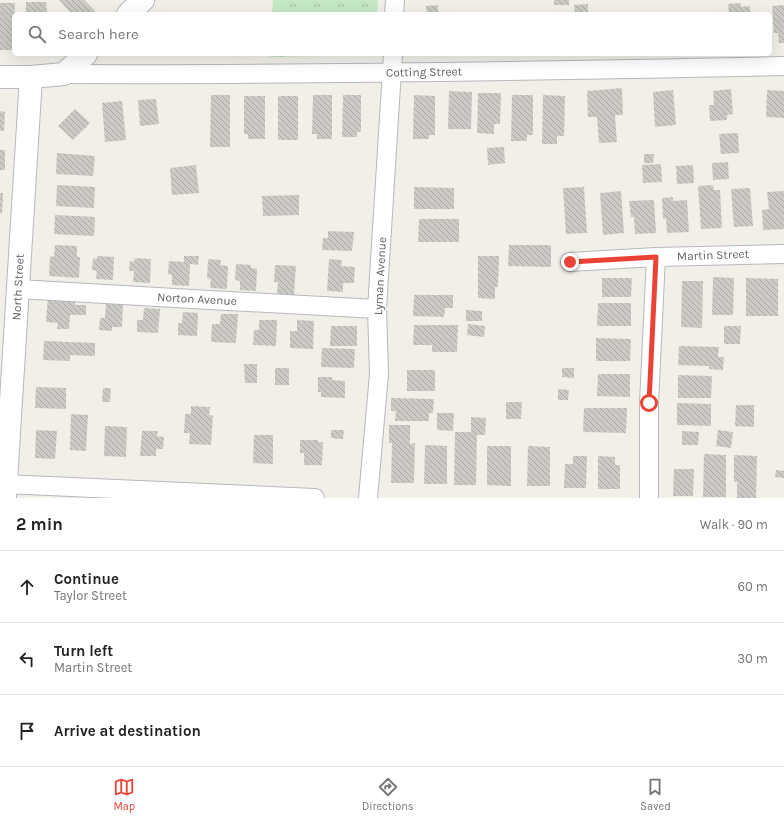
<!DOCTYPE html>
<html lang="en">
<head>
<meta charset="utf-8">
<style>
  body { margin:0; font-family:Karla,sans-serif; background:#f2f2f2; color:#202124 }
  .stop { position:absolute; width:12px; height:12px; margin:-9px; border:3px solid #ea4335; border-radius:50%; background:#fff }
  .stop.end { background:#ea4335; border-color:#fff; box-shadow:0 1px 4px #0008 }
  .list { margin:0; padding:0; list-style:none }
  h2 { display:flex; justify-content:space-between; align-items:center; height:52px; margin:0; padding:0 16px; font-size:17px }
  h2 small { font-size:13px; font-weight:400; color:#757577 }
  .list li { display:grid; grid-template-columns:26px 1fr auto; gap:12px; align-items:center; box-sizing:border-box; height:72px; padding:0 16px; border-top:1px solid #e0e0e0 }
  .list b { display:block; font-size:15px; white-space:nowrap }
  .list p { margin:0; font-size:13px; white-space:nowrap; color:#757577 }
  .list em { font-size:13px; font-style:normal; color:#757577 }
  .icon { flex:none; width:22px; height:22px; fill:none; stroke:currentColor; stroke-width:2; stroke-linecap:round; stroke-linejoin:round }
  .map { position:relative; flex:none; width:784px; height:498px; overflow:hidden }
  .search { position:absolute; background:#fff; box-shadow:0 4px 16px #0002; left:12px; right:12px; top:12px; height:44px; display:flex; align-items:center; gap:10px; box-sizing:border-box; padding:0 14px; border-radius:6px; color:#757577; font-size:15px }
  .sheet { height:268px; background:#fff }
  nav { display:flex; justify-content:space-around; align-items:center; box-sizing:border-box; height:56px; border-top:1px solid #e0e0e0; background:#fff; font-size:11px; color:#757577 }
  nav a { display:grid; justify-items:center; gap:2px }
  nav .on { color:#ea4335 }
  .map>svg:first-child { display:block }
  .grass { fill:url(#grass-tufts) }
  .building { fill:url(#building-back-hatch) }
  .lines { fill:none; stroke-linecap:round; stroke-linejoin:round }
  .minor-casing { stroke:#b5b8bc; stroke-width:20 }
  .tertiary-casing { stroke:#b5b8bc; stroke-width:24 }
  .minor { stroke:#fff; stroke-width:18 }
  .tertiary { stroke:#fff; stroke-width:22 }
  .route { stroke:#ea4335; stroke-width:5 }
  .labels { text-anchor:middle; stroke-width:3; stroke-linejoin:round; paint-order:stroke }
  .street-label { font-size:12px; fill:#5f6368; stroke:#fff }
</style>
</head>
<body>
<div class="map">
<svg width="784" height="498" viewBox="0 0 784 498">
  <defs>
    <pattern id="grass-tufts" width="24" height="20" patternUnits="userSpaceOnUse"><rect width="24" height="20" fill="#c5e8c5"/><path d="M3 7l-1-3M5 7V3M7 7l1-3M15 17l-1-3M17 17v-4M19 17l1-3" fill="none" stroke="#a3c0a4"/></pattern>
    <pattern id="building-back-hatch" width="6" height="6" patternUnits="userSpaceOnUse"><rect width="6" height="6" fill="#cccac5"/><path d="M-1 5l2 2M0 0l6 6M5-1l2 2" fill="none" stroke="#a9a8a4"/></pattern>
  </defs>
  <rect width="100%" height="100%" fill="#f1efe8"/>
  <path class="grass" d="M 273,0 L 378,0 L 377,14 L 272,14 Z
    M 270,54 L 370,54 L 366,55 L 270,57 Z"/>
  <path class="building" d="M 59,0 L 84,0 L 95,11 L 92,14 L 72,14 Z
    M 554,0 L 569,0 L 569,5 L 554,5 Z
    M 26,2 L 46,2 L 47,14 L 26,14 Z
    M 0,3 L 15,3 L 14,50 L 0,50 Z
    M 741,3 L 741,7 L 750,6 L 750,14 L 729,14 L 728,4 Z
    M 588,4 L 588,13 L 595,12 L 595,14 L 575,14 L 574,5 Z
    M 438,5 L 438,14 L 427,14 L 426,6 Z
    M 784,5 L 784,43 L 779,43 L 778,33 L 774,33 L 772,6 Z
    M 528,12 L 538,12 L 538,14 L 529,14 Z
    M 622,88 L 623,115 L 615,115 L 617,142 L 599,143 L 597,117 L 588,117 L 587,91 Z
    M 731,89 L 733,114 L 727,115 L 727,120 L 710,121 L 709,105 L 714,105 L 713,91 Z
    M 673,90 L 676,125 L 655,127 L 653,92 Z
    M 767,90 L 784,91 L 784,118 L 766,117 Z
    M 449,91 L 472,92 L 471,129 L 448,129 Z
    M 478,93 L 501,93 L 500,124 L 494,124 L 494,134 L 477,133 Z
    M 211,95 L 230,95 L 230,147 L 210,147 Z
    M 313,95 L 332,95 L 332,139 L 317,139 L 317,134 L 312,134 Z
    M 343,95 L 361,95 L 361,132 L 357,132 L 357,137 L 342,137 Z
    M 414,95 L 435,96 L 435,135 L 429,135 L 429,139 L 413,139 Z
    M 512,95 L 533,95 L 533,135 L 527,135 L 527,141 L 511,141 Z
    M 543,95 L 565,96 L 564,136 L 557,136 L 557,144 L 542,144 Z
    M 244,96 L 265,96 L 265,139 L 248,139 L 248,134 L 244,134 Z
    M 278,96 L 298,96 L 298,140 L 278,140 Z
    M 156,99 L 159,124 L 140,126 L 138,100 Z
    M 122,101 L 126,140 L 105,142 L 102,103 Z
    M 75,109 L 90,123 L 73,140 L 58,126 Z
    M 0,111 L 5,112 L 4,131 L 0,131 Z
    M 738,133 L 739,153 L 721,154 L 719,134 Z
    M 504,147 L 505,163 L 488,165 L 487,148 Z
    M 0,150 L 5,150 L 5,170 L 0,170 Z
    M 57,153 L 95,156 L 93,176 L 56,174 Z
    M 644,154 L 654,154 L 653,163 L 644,163 Z
    M 728,162 L 729,179 L 713,180 L 712,163 Z
    M 661,164 L 662,182 L 643,183 L 642,165 Z
    M 196,165 L 199,193 L 172,195 L 170,168 Z
    M 693,165 L 694,183 L 677,184 L 676,166 Z
    M 57,185 L 95,187 L 94,208 L 56,206 Z
    M 713,185 L 714,190 L 720,190 L 722,228 L 701,229 L 698,186 Z
    M 414,187 L 454,188 L 454,209 L 414,209 Z
    M 584,187 L 587,233 L 566,234 L 563,188 Z
    M 750,188 L 753,226 L 734,227 L 731,189 Z
    M 621,191 L 624,233 L 603,235 L 600,193 Z
    M 784,191 L 784,229 L 763,230 L 762,210 L 769,209 L 767,192 Z
    M 0,193 L 3,193 L 2,214 L 0,213 Z
    M 299,195 L 299,215 L 263,216 L 262,196 Z
    M 673,197 L 673,201 L 687,200 L 689,232 L 667,233 L 666,218 L 663,219 L 662,198 Z
    M 654,200 L 656,233 L 635,234 L 634,217 L 631,217 L 629,201 Z
    M 55,215 L 95,217 L 94,236 L 54,234 Z
    M 419,219 L 459,219 L 459,242 L 418,242 Z
    M 328,231 L 354,232 L 352,251 L 322,250 L 323,238 L 328,238 Z
    M 55,245 L 77,246 L 77,257 L 80,257 L 79,278 L 49,276 L 50,256 L 54,257 Z
    M 509,245 L 551,245 L 551,267 L 508,266 Z
    M 97,256 L 114,257 L 113,280 L 96,279 L 97,271 L 92,270 L 93,258 L 97,259 Z
    M 184,256 L 199,256 L 198,265 L 190,264 L 189,286 L 172,285 L 172,275 L 168,274 L 169,261 L 184,262 Z
    M 478,256 L 499,256 L 498,287 L 495,287 L 495,299 L 478,298 Z
    M 135,258 L 151,259 L 150,283 L 133,282 L 134,271 L 129,271 L 130,261 L 134,262 Z
    M 208,259 L 221,260 L 220,265 L 228,266 L 227,289 L 210,288 L 211,279 L 207,278 Z
    M 329,259 L 342,260 L 341,266 L 355,267 L 354,283 L 343,283 L 343,292 L 327,291 Z
    M 236,264 L 251,265 L 251,268 L 257,269 L 256,291 L 240,290 L 240,281 L 235,280 Z
    M 275,265 L 296,266 L 294,295 L 277,294 L 278,282 L 274,282 Z
    M 713,277 L 734,278 L 733,315 L 712,315 Z
    M 602,278 L 632,278 L 631,297 L 602,297 Z
    M 746,278 L 778,279 L 778,316 L 746,316 Z
    M 682,281 L 703,281 L 702,328 L 681,327 Z
    M 48,295 L 75,297 L 75,305 L 86,305 L 86,315 L 70,315 L 69,329 L 57,329 L 58,323 L 46,322 Z
    M 414,295 L 453,295 L 453,308 L 445,308 L 444,317 L 413,316 Z
    M 106,303 L 123,304 L 122,327 L 112,327 L 112,331 L 99,330 L 100,318 L 105,318 Z
    M 598,303 L 631,303 L 631,326 L 597,326 Z
    M 144,308 L 160,309 L 158,333 L 137,332 L 137,320 L 143,320 Z
    M 466,310 L 482,311 L 482,321 L 466,321 Z
    M 183,312 L 198,313 L 197,336 L 178,335 L 178,323 L 182,323 Z
    M 221,314 L 238,314 L 236,343 L 211,342 L 212,324 L 220,324 Z
    M 259,320 L 277,320 L 276,346 L 253,345 L 254,330 L 259,330 Z
    M 297,320 L 314,321 L 313,349 L 290,348 L 290,331 L 297,331 Z
    M 468,324 L 485,326 L 484,337 L 467,335 Z
    M 414,325 L 458,325 L 457,352 L 432,352 L 432,345 L 413,345 Z
    M 331,326 L 357,326 L 357,346 L 330,346 Z
    M 724,326 L 741,326 L 740,344 L 724,344 Z
    M 596,338 L 631,339 L 630,361 L 596,361 Z
    M 44,341 L 95,343 L 95,356 L 70,355 L 70,361 L 43,360 Z
    M 679,346 L 719,347 L 718,357 L 724,357 L 723,370 L 709,369 L 709,366 L 678,365 Z
    M 322,348 L 355,349 L 354,368 L 321,367 Z
    M 244,364 L 257,364 L 257,383 L 245,383 Z
    M 275,368 L 289,368 L 289,385 L 275,385 Z
    M 562,368 L 574,368 L 574,378 L 562,377 Z
    M 407,370 L 435,370 L 435,391 L 407,391 Z
    M 598,374 L 630,374 L 630,397 L 597,396 Z
    M 678,375 L 712,376 L 711,398 L 678,398 Z
    M 318,377 L 332,377 L 332,380 L 345,381 L 345,398 L 321,397 L 321,392 L 318,392 Z
    M 36,387 L 66,388 L 66,409 L 35,408 Z
    M 103,388 L 111,388 L 110,402 L 102,402 Z
    M 558,389 L 569,390 L 568,400 L 558,400 Z
    M 391,398 L 434,399 L 433,413 L 429,413 L 429,421 L 395,421 L 396,411 L 391,411 Z
    M 506,402 L 522,402 L 521,419 L 506,419 Z
    M 677,403 L 711,404 L 711,426 L 677,425 Z
    M 736,405 L 754,405 L 754,427 L 735,426 Z
    M 191,406 L 210,407 L 209,415 L 213,416 L 211,445 L 189,444 L 190,433 L 184,433 L 185,414 L 191,414 Z
    M 584,408 L 627,408 L 626,433 L 583,432 Z
    M 437,413 L 454,413 L 453,431 L 437,430 Z
    M 71,414 L 88,415 L 86,451 L 70,450 Z
    M 471,417 L 486,418 L 485,435 L 477,435 L 476,485 L 454,485 L 455,432 L 471,432 Z
    M 389,425 L 410,425 L 410,444 L 415,443 L 414,483 L 391,483 L 392,443 L 389,443 Z
    M 105,426 L 127,427 L 126,457 L 104,456 Z
    M 36,430 L 57,431 L 55,459 L 35,458 Z
    M 331,430 L 344,430 L 343,439 L 331,438 Z
    M 718,430 L 733,432 L 731,448 L 716,446 Z
    M 142,431 L 158,431 L 157,436 L 164,437 L 163,449 L 156,449 L 156,456 L 140,456 Z
    M 682,431 L 699,432 L 698,445 L 682,445 Z
    M 254,435 L 273,435 L 273,464 L 253,463 Z
    M 300,440 L 318,440 L 318,442 L 323,442 L 322,465 L 304,465 L 304,453 L 300,453 Z
    M 425,445 L 447,446 L 447,484 L 424,484 Z
    M 487,446 L 511,446 L 511,486 L 487,485 Z
    M 528,446 L 550,447 L 550,486 L 527,486 Z
    M 704,454 L 726,455 L 726,497 L 703,497 Z
    M 734,455 L 757,456 L 756,498 L 737,498 L 737,482 L 734,482 Z
    M 573,456 L 587,456 L 586,488 L 564,488 L 565,464 L 573,464 Z
    M 598,456 L 615,457 L 615,465 L 620,465 L 620,489 L 598,489 Z
    M 674,469 L 694,469 L 693,496 L 673,496 Z
    M 776,470 L 784,471 L 784,478 L 775,477 Z"/>
  <g class="lines">
    <defs>
      <path id="minor" d="M 394,14 L 395,0
        M 64,74 C 304,75 544,71 784,66
        M 570,262 L 656,257 L 784,254
        M 18,289 L 192,299 L 377,309
        M 5,484 L 315,498
        M 368,498 L 379,374 L 377,309 L 393,54
        M 649,498 L 649,403 L 656,257"/>
      <path id="tertiary" d="M 128,14 L 143,0
        M 0,77 L 31,77 L 64,74 L 86,54
        M 5,498 L 31,77"/>
    </defs>
    <use href="#minor" class="minor-casing"/>
    <use href="#tertiary" class="tertiary-casing"/>
    <use href="#minor" class="minor"/>
    <use href="#tertiary" class="tertiary"/>
  </g>
  <g class="lines">
    <path class="route" d="M 570,262 L 656,257 L 649,403"/>
  </g>
  <g class="labels">
    <g class="street-label">
      <text transform="translate(424 72) rotate(-1)" y="4">Cotting Street</text>
      <text transform="translate(713 255) rotate(-2)" y="4">Martin Street</text>
      <text transform="translate(380 276) rotate(-87)" y="4">Lyman Avenue</text>
      <text transform="translate(18 287) rotate(-87)" y="4">North Street</text>
      <text transform="translate(197 299) rotate(3)" y="4">Norton Avenue</text>
    </g>
  </g>
</svg>
<div class="stop" style="left:649px;top:403px"></div>
<div class="stop end" style="left:570px;top:262px"></div>
<div class="search"><svg class="icon" aria-label="search" viewBox="0 0 24 24"><circle cx="10" cy="10" r="6"/><path d="M15 15l6 6"/></svg>Search here</div>
</div>
<section class="sheet">
<h2>2 min<small>Walk · 90 m</small></h2>
<ul class="list">
<li><svg class="icon" aria-label="ahead" viewBox="0 0 24 24"><path d="M12 20V5M6 11l6-6 6 6"/></svg><div><b>Continue</b><p>Taylor Street</p></div><em>60 m</em></li>
<li><svg class="icon" aria-label="left" viewBox="0 0 24 24"><path d="M17 20v-9H6M10 6l-5 5 5 5"/></svg><div><b>Turn left</b><p>Martin Street</p></div><em>30 m</em></li>
<li><svg class="icon" aria-label="arrive" viewBox="0 0 24 24"><path d="M6 21V4h12l-3 4 3 4H6"/></svg><div><b>Arrive at destination</b></div></li>
</ul>
</section>
<nav>
<a class="on"><svg class="icon" aria-label="map" viewBox="0 0 24 24"><path d="M3 6l6-2 6 2 6-2v14l-6 2-6-2-6 2zM9 4v14M15 6v14"/></svg>Map</a>
<a><svg class="icon" aria-label="directions" viewBox="0 0 24 24"><path d="M12 3l9 9-9 9-9-9zM9 14v-3h6M13 9l2 2-2 2"/></svg>Directions</a>
<a><svg class="icon" aria-label="saved" viewBox="0 0 24 24"><path d="M7 4h10v16l-5-4-5 4z"/></svg>Saved</a>
</nav>
</body>
</html>
